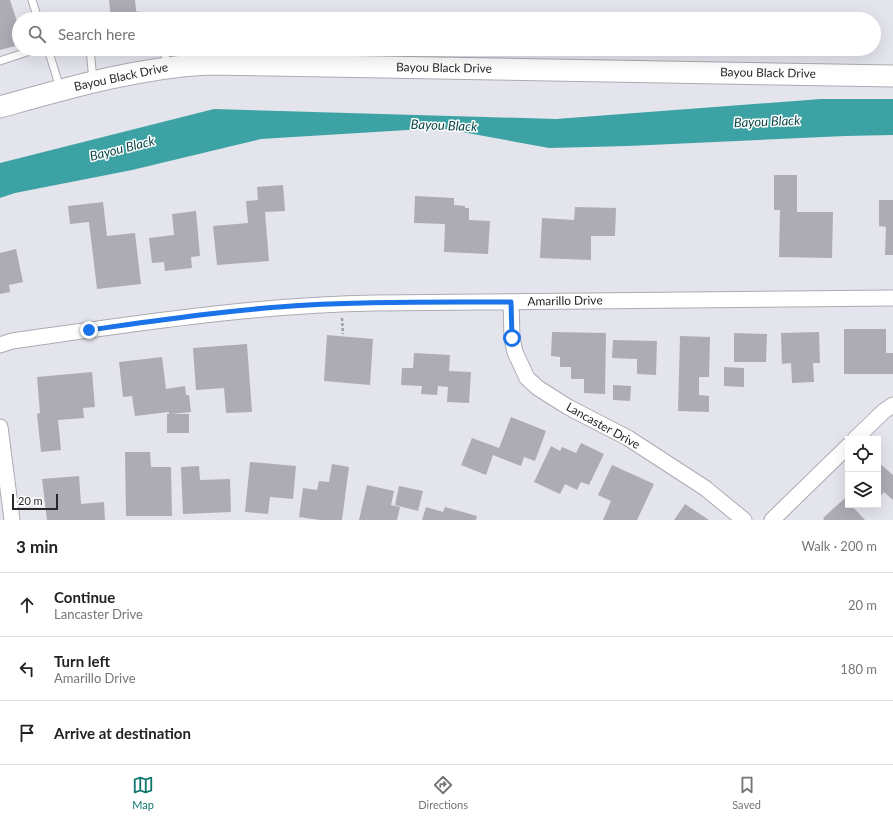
<!DOCTYPE html>
<html lang="en">
<head>
<meta charset="utf-8">
<style>
  body { margin:0; font-family:Lato,sans-serif; background:#f6f6f6; color:#222 }
  .controls { position:absolute; right:12px; bottom:12px; display:grid; overflow:hidden; border-radius:0px; box-shadow:0 4px 16px #0002 }
  .controls button { width:36px; height:36px; display:grid; place-items:center; padding:0; border:0; border-bottom:1px solid #e0e0e0; background:#fff; color:#222; font:20px sans-serif }
  .scale { position:absolute; left:12px; bottom:10px; width:46px; box-sizing:border-box; padding-left:4px; border:2px solid #28282b; border-top:0; font-size:11px; line-height:14px; white-space:nowrap; color:#28282b; -webkit-text-stroke:3px #fff; paint-order:stroke }
  .stop { position:absolute; width:12px; height:12px; margin:-9px; border:3px solid #1a73e8; border-radius:50%; background:#fff }
  .stop.end { background:#1a73e8; border-color:#fff; box-shadow:0 1px 4px #0008 }
  .list { margin:0; padding:0; list-style:none }
  h2 { display:flex; justify-content:space-between; align-items:center; height:52px; margin:0; padding:0 16px; font-size:17px }
  h2 small { font-size:13px; font-weight:400; color:#767676 }
  .list li { display:grid; grid-template-columns:26px 1fr auto; gap:12px; align-items:center; box-sizing:border-box; height:64px; padding:0 16px; border-top:1px solid #e0e0e0 }
  .list b { display:block; font-size:15px; white-space:nowrap }
  .list p { margin:0; font-size:13px; white-space:nowrap; color:#767676 }
  .list em { font-size:13px; font-style:normal; color:#767676 }
  .icon { flex:none; width:22px; height:22px; fill:none; stroke:currentColor; stroke-width:2; stroke-linecap:round; stroke-linejoin:round }
  .map { position:relative; flex:none; width:893px; height:520px; overflow:hidden }
  .search { position:absolute; background:#fff; box-shadow:0 4px 16px #0002; left:12px; right:12px; top:12px; height:44px; display:flex; align-items:center; gap:10px; box-sizing:border-box; padding:0 14px; border-radius:22px; color:#767676; font-size:15px }
  .sheet { height:244px; background:#fff }
  nav { display:flex; justify-content:space-around; align-items:center; box-sizing:border-box; height:56px; border-top:1px solid #e0e0e0; background:#fff; font-size:11px; color:#767676 }
  nav a { display:grid; justify-items:center; gap:2px }
  nav .on { color:#0f766e }
  .map>svg:first-child { display:block }
  .water { fill:#3da2a3 }
  .building { fill:#adacb5 }
  .lines { fill:none; stroke-linecap:round; stroke-linejoin:round }
  .lane-casing { stroke:#acabb4; stroke-width:9 }
  .street-casing { stroke:#acabb4; stroke-width:17 }
  .secondary-casing { stroke:#acabb4; stroke-width:23 }
  .path { stroke:#9f9fa6; stroke-width:2.5; stroke-dasharray:3 2; stroke-linecap:butt }
  .lane { stroke:#fff; stroke-width:7 }
  .street { stroke:#fff; stroke-width:15 }
  .secondary { stroke:#fff; stroke-width:21 }
  .route { stroke:#1a73e8; stroke-width:5 }
  .labels { text-anchor:middle; stroke-width:3; stroke-linejoin:round; paint-order:stroke }
  .street-label { font-size:12px; fill:#28282b; stroke:#fff }
  .water-label { font-size:13px; font-style:italic; fill:#094747; stroke:#fff }
</style>
</head>
<body>
<div class="map">
<svg width="893" height="520" viewBox="0 0 893 520">
  <rect width="100%" height="100%" fill="#e4e4ed"/>
  <path class="water" d="M 821,99 L 893,99 L 893,135 L 845,136 L 628,146 L 549,148 L 440,128 L 261,139 L 132,170 L 15,193 L 0,198 L 0,163 L 214,109 L 556,119 Z"/>
  <path class="building" d="M 0,0 L 10,0 L 19,28 L 19,45 L 0,50 Z
    M 109,0 L 135,0 L 137,19 L 111,19 Z
    M 774,175 L 797,175 L 797,212 L 833,212 L 832,258 L 779,257 L 780,210 L 774,210 Z
    M 283,185 L 285,211 L 265,212 L 269,261 L 217,265 L 213,226 L 248,223 L 246,201 L 258,200 L 257,187 Z
    M 415,196 L 454,198 L 454,205 L 465,206 L 465,208 L 469,208 L 469,220 L 490,221 L 488,254 L 444,252 L 445,224 L 414,223 Z
    M 879,200 L 893,200 L 893,255 L 885,255 L 886,227 L 879,226 Z
    M 103,202 L 107,236 L 135,233 L 141,284 L 97,289 L 89,222 L 70,224 L 68,206 Z
    M 575,207 L 616,208 L 615,236 L 591,236 L 591,260 L 540,258 L 542,218 L 574,220 Z
    M 196,211 L 200,256 L 191,257 L 192,268 L 165,271 L 164,262 L 152,263 L 149,238 L 174,235 L 172,214 Z
    M 16,249 L 23,282 L 9,285 L 10,292 L 0,294 L 0,253 Z
    M 844,329 L 886,329 L 886,353 L 893,353 L 893,374 L 844,374 Z
    M 552,332 L 606,333 L 605,394 L 584,393 L 584,379 L 571,379 L 571,367 L 560,367 L 560,357 L 551,356 Z
    M 819,332 L 820,363 L 813,363 L 814,382 L 792,383 L 791,363 L 782,364 L 781,333 Z
    M 734,333 L 767,334 L 766,362 L 734,362 Z
    M 327,335 L 373,339 L 370,385 L 324,381 Z
    M 680,336 L 710,337 L 709,377 L 699,377 L 699,395 L 709,396 L 709,412 L 678,411 Z
    M 613,340 L 657,341 L 656,375 L 637,374 L 637,359 L 612,358 Z
    M 247,344 L 252,412 L 226,413 L 224,388 L 196,390 L 193,348 Z
    M 414,353 L 450,355 L 449,371 L 471,372 L 469,403 L 447,402 L 448,387 L 438,386 L 437,395 L 421,394 L 422,386 L 401,385 L 402,368 L 413,368 Z
    M 162,357 L 166,389 L 185,386 L 186,395 L 189,395 L 191,412 L 171,414 L 189,414 L 189,433 L 167,433 L 167,414 L 169,414 L 169,412 L 135,416 L 132,396 L 123,397 L 119,362 Z
    M 724,367 L 744,368 L 744,387 L 724,386 Z
    M 92,372 L 95,407 L 83,408 L 84,418 L 58,420 L 61,450 L 41,452 L 37,414 L 40,413 L 37,377 Z
    M 613,385 L 631,386 L 630,401 L 613,400 Z
    M 511,417 L 546,431 L 535,461 L 524,457 L 521,466 L 493,455 L 486,475 L 461,465 L 472,438 L 499,448 Z
    M 581,443 L 604,454 L 589,485 L 581,482 L 577,490 L 565,484 L 560,494 L 534,482 L 551,446 L 560,451 L 562,447 L 576,453 Z
    M 125,452 L 150,452 L 151,467 L 171,467 L 172,516 L 126,516 Z
    M 250,462 L 296,466 L 293,499 L 270,497 L 268,514 L 245,512 Z
    M 878,462 L 893,475 L 893,500 L 884,492 L 878,499 Z
    M 332,464 L 349,467 L 342,520 L 320,520 L 299,517 L 303,488 L 317,490 L 319,481 L 329,482 Z
    M 612,465 L 654,484 L 637,520 L 603,520 L 611,501 L 598,495 Z
    M 199,466 L 200,480 L 230,479 L 231,512 L 183,514 L 181,467 Z
    M 79,476 L 81,504 L 104,502 L 105,520 L 47,520 L 42,479 Z
    M 367,485 L 394,491 L 391,505 L 400,507 L 397,520 L 359,520 Z
    M 399,486 L 423,491 L 418,511 L 395,505 Z
    M 845,498 L 848,502 L 848,505 L 851,505 L 865,520 L 824,520 L 823,518 Z
    M 685,504 L 709,520 L 674,520 Z
    M 426,507 L 443,512 L 445,507 L 477,516 L 476,520 L 422,520 Z"/>
  <g class="lines">
    <defs>
      <path id="lane" d="M 32,0 L 38,19
        M 137,16 L 151,19
        M 96,19 L 110,17
        M 48,49 L 60,88
        M 90,49 L 93,80
        M 163,49 L 168,66
        M 0,61 L 36,49"/>
      <path id="street" d="M 511,302 L 512,338 L 515,352 L 527,378 L 538,388 L 568,407 L 628,438 L 705,488 L 744,520
        M 0,345 L 12,341 C 132,324 253,305 375,303 L 893,298
        M 0,427 L 12,520
        M 855,439 L 884,411 L 893,405
        M 772,520 L 848,446"/>
      <path id="secondary" d="M 0,107 C 68,88 136,68 207,64 L 893,76"/>
    </defs>
    <use href="#lane" class="lane-casing"/>
    <use href="#street" class="street-casing"/>
    <use href="#secondary" class="secondary-casing"/>
    <path class="path" d="M 342,318 L 343,334"/>
    <use href="#lane" class="lane"/>
    <use href="#street" class="street"/>
    <use href="#secondary" class="secondary"/>
  </g>
  <g class="lines">
    <path class="route" d="M 89,330 C 161,320 235,309 308,305 C 375,301 443,302 511,302 L 512,338"/>
  </g>
  <g class="labels">
    <g class="street-label">
      <text transform="translate(444 68) rotate(1)" y="4">Bayou Black Drive</text>
      <text transform="translate(768 73) rotate(1)" y="4">Bayou Black Drive</text>
      <text transform="translate(121 77) rotate(-12)" y="4">Bayou Black Drive</text>
      <text transform="translate(565 301) rotate(-1)" y="4">Amarillo Drive</text>
      <text transform="translate(603 426) rotate(29)" y="4">Lancaster Drive</text>
    </g>
    <g class="water-label">
      <text transform="translate(767 121) rotate(-2)" y="5">Bayou Black</text>
      <text transform="translate(444 125) rotate(2)" y="5">Bayou Black</text>
      <text transform="translate(122 148) rotate(-14)" y="5">Bayou Black</text>
    </g>
  </g>
</svg>
<div class="controls">
<button><svg class="icon" aria-label="locate" viewBox="0 0 24 24"><circle cx="12" cy="12" r="6"/><path d="M12 2v4M12 18v4M2 12h4M18 12h4"/></svg></button>
<button><svg class="icon" aria-label="layers" viewBox="0 0 24 24"><path d="M12 4l9 5-9 5-9-5zM3 14l9 5 9-5"/></svg></button>
</div>
<div class="scale">20 m</div>
<div class="stop" style="left:512px;top:338px"></div>
<div class="stop end" style="left:89px;top:330px"></div>
<div class="search"><svg class="icon" aria-label="search" viewBox="0 0 24 24"><circle cx="10" cy="10" r="6"/><path d="M15 15l6 6"/></svg>Search here</div>
</div>
<section class="sheet">
<h2>3 min<small>Walk · 200 m</small></h2>
<ul class="list">
<li><svg class="icon" aria-label="ahead" viewBox="0 0 24 24"><path d="M12 20V5M6 11l6-6 6 6"/></svg><div><b>Continue</b><p>Lancaster Drive</p></div><em>20 m</em></li>
<li><svg class="icon" aria-label="left" viewBox="0 0 24 24"><path d="M17 20v-9H6M10 6l-5 5 5 5"/></svg><div><b>Turn left</b><p>Amarillo Drive</p></div><em>180 m</em></li>
<li><svg class="icon" aria-label="arrive" viewBox="0 0 24 24"><path d="M6 21V4h12l-3 4 3 4H6"/></svg><div><b>Arrive at destination</b></div></li>
</ul>
</section>
<nav>
<a class="on"><svg class="icon" aria-label="map" viewBox="0 0 24 24"><path d="M3 6l6-2 6 2 6-2v14l-6 2-6-2-6 2zM9 4v14M15 6v14"/></svg>Map</a>
<a><svg class="icon" aria-label="directions" viewBox="0 0 24 24"><path d="M12 3l9 9-9 9-9-9zM9 14v-3h6M13 9l2 2-2 2"/></svg>Directions</a>
<a><svg class="icon" aria-label="saved" viewBox="0 0 24 24"><path d="M7 4h10v16l-5-4-5 4z"/></svg>Saved</a>
</nav>
</body>
</html>
